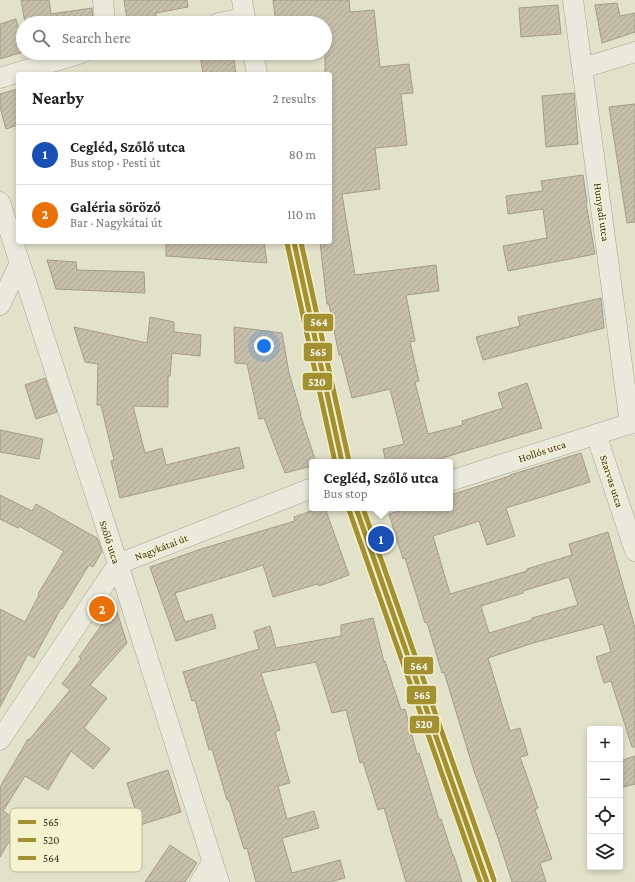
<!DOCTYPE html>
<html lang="en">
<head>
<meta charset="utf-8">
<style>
  body { margin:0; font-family:"Crimson Pro",serif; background:#f6f6f6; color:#222 }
  .controls { position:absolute; right:12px; bottom:12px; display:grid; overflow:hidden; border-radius:4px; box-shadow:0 2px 6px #0003 }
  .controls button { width:36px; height:36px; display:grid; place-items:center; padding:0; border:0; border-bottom:1px solid #e0e0e0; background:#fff; color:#222; font:20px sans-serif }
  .you { position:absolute; left:264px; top:346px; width:14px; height:14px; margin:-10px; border:3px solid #fff; border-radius:50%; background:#1a73e8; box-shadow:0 0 0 6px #1a73e833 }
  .badge { display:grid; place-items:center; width:26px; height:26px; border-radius:50%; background:#1a73e8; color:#fff; font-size:13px; font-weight:700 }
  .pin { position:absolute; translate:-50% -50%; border:2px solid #fff; box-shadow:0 1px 4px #0006 }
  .popup { position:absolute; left:309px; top:459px; width:144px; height:52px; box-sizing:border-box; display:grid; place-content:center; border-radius:4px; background:#fff; filter:drop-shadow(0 1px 3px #0005); font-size:13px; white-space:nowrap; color:#767676 }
  .popup b { font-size:15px; color:#222 }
  .popup::after { content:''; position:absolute; left:50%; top:100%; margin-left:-8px; border:8px solid transparent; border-top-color:#fff }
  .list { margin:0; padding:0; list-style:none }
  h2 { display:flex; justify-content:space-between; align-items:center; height:52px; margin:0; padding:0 16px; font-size:17px }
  h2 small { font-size:13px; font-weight:400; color:#767676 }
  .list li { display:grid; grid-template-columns:26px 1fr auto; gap:12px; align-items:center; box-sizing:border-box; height:60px; padding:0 16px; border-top:1px solid #e0e0e0 }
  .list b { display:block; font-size:15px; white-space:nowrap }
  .list p { margin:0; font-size:13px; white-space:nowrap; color:#767676 }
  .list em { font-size:13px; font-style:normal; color:#767676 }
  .icon { flex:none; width:22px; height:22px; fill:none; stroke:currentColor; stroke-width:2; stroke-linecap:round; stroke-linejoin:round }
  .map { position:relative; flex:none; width:635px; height:882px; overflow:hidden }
  .search { position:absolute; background:#fff; box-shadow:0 2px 6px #0003; left:16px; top:16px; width:316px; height:44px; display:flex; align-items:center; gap:10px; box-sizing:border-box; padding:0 14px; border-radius:22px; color:#767676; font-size:15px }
  .panel { position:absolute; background:#fff; box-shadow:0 2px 6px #0003; left:16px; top:72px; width:316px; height:172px; border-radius:4px }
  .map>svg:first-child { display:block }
  .building { fill:url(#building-hatch); stroke:#a29c8a; fill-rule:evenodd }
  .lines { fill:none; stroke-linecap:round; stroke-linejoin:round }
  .minor-casing { stroke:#a7a494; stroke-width:21 }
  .minor { stroke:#eaeadc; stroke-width:20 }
  .bus-1-casing { stroke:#f5f2cf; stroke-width:8 }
  .bus-2-casing { stroke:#f5f2cf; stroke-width:8 }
  .bus-3-casing { stroke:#f5f2cf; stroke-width:8 }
  .bus-1 { stroke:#a29031; stroke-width:5 }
  .bus-2 { stroke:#a29031; stroke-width:5 }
  .bus-3 { stroke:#a29031; stroke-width:5 }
  .labels { text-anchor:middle; stroke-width:3; stroke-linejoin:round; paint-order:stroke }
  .street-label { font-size:11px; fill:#352e1c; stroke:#f5f2cf }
  .key { fill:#f5f2cf; stroke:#bbb799; stroke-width:1 }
  .key-label { font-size:11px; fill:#352e1c }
  .line-badge { stroke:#f5f2cf; stroke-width:1.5 }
  .badge-label { font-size:11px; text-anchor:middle; font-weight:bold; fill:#fff }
</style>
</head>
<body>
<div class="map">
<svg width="635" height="882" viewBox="0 0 635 882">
  <defs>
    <pattern id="building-hatch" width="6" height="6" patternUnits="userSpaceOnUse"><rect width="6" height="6" fill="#c6c0ab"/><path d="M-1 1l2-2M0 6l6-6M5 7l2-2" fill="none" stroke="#aba593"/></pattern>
  </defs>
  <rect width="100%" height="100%" fill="#e2e1ca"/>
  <path class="building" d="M 21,0 L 49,0 L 51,14 L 92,8 L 93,23 L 25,23 Z
    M 124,0 L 187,0 L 188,7 L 156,13 L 156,16 L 127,20 Z
    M 273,0 L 349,0 L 350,12 L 374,10 L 380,67 L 409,64 L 413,93 L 401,94 L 407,145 L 375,148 L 380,189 L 342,194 L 355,275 L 436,265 L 439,291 L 406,295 L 415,341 L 410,342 L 419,381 L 415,382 L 428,434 L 463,425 L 462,421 L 503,408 L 498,393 L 527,383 L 542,428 L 429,462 L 386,462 L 383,449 L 404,444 L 390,389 L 352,398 L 341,355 L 339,355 L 329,304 L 327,304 L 320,242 L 330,242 L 330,74 L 325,74 L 325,23 L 276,23 Z
    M 617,3 L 620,16 L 635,13 L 635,32 L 602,43 L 595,5 Z
    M 558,5 L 561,34 L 521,37 L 519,8 Z
    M 16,19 L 23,44 L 23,52 L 0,59 L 0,24 Z
    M 200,53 L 233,53 L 236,74 L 203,74 Z
    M 18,89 L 18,125 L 6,129 L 0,107 L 0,94 Z
    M 574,93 L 578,144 L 546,147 L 542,96 Z
    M 635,104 L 635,222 L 627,223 L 609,107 Z
    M 583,175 L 587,203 L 586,203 L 595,254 L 508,271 L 503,246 L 547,238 L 543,209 L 508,214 L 506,196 L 543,191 L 541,181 Z
    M 166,242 L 264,242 L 267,263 L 166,256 Z
    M 47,260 L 76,262 L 77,270 L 144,272 L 145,293 L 56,289 Z
    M 601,298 L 604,328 L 483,360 L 476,337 L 520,326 L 518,317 Z
    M 150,317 L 174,322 L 174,332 L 201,335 L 200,356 L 172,353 L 170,376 L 168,376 L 168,407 L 133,406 L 145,453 L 162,448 L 166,465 L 239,447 L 244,468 L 120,498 L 111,461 L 114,460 L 101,405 L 97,405 L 98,364 L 85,362 L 74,327 L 147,343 Z
    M 234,327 L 282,333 L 289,373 L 301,414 L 300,414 L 316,462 L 312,462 L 312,466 L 285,473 L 264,418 L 259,419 L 247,364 L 235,363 Z
    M 45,378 L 57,412 L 36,419 L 25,385 Z
    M 0,430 L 43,439 L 39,459 L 0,452 Z
    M 581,453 L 590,482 L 506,508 L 515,536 L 487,545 L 479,521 L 433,536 L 450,594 L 527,571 L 527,569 L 572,555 L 569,544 L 608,532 L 635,628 L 635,747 L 632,747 L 611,681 L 604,683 L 596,657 L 611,652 L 603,624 L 533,643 L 488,658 L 510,731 L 520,728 L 528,755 L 520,757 L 538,808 L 535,810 L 552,859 L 540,863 L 546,882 L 512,882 L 498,838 L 474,771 L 444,672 L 442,673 L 427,622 L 425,623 L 405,558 L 403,559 L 389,514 L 409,508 L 450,508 L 450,495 L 510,476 L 510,475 ZM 569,577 L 578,605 L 532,618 L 532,620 L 489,633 L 481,606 L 523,593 L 523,591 Z
    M 0,495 L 32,511 L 36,504 L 97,538 L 102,551 L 93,567 L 89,565 L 62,609 L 61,608 L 34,658 L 28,654 L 0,707 L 0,609 L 25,622 L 39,595 L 38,594 L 64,551 L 19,526 L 18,528 L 0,519 Z
    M 320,508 L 325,508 L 349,575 L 319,586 L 318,584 L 273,597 L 263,565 L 175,593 L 185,622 L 212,614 L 216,628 L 176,641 L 150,567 L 201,549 L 295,521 L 294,517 Z
    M 115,606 L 127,643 L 90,685 L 107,698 L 84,728 L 110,749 L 93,769 L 71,751 L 48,790 L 25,776 L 3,811 L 24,825 L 13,842 L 10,840 L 0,857 L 0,787 L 28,739 L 29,740 L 70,690 L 62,684 L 81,659 L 79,657 Z
    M 373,618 L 384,662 L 385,661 L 401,710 L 405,709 L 417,754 L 419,753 L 439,819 L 441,819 L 453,856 L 454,856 L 462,882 L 406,882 L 384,808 L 378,810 L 363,762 L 360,763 L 346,710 L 332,713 L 316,662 L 261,673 L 270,701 L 271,701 L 280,730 L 275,732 L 290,783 L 278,786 L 287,819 L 314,811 L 319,828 L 282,838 L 292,873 L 340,860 L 345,878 L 330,882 L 256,882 L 247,848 L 244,849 L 229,800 L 227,800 L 212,749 L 209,750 L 195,700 L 192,701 L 183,672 L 259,649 L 254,631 L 270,626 L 276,648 L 341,636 L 341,625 Z
    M 635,756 L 635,784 L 620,788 L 620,761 Z
    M 168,770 L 181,812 L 140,825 L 127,783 Z
    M 170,845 L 197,863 L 185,882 L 145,882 Z"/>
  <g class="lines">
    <defs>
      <path id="minor" d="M 103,0 L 105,23
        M 242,0 L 246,23
        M 573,0 L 630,424
        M 218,23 L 245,18
        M 253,53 L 257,74
        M 583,68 L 635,52
        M 0,78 L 82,53
        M 0,202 L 118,564 L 219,882
        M 294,242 L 342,462
        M 0,305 L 19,265
        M 596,434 L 635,551
        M 450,481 L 635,422
        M 356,508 L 487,882
        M 0,740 L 118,564 L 312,488
        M 200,882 L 212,863"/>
    </defs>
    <use href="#minor" class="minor-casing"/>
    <use href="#minor" class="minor"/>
    <defs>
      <path id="bus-1" d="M 294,242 L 342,462
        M 356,508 L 487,882"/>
      <path id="bus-2" d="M 287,243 L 335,462
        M 349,510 L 480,882"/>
      <path id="bus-3" d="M 301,242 L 349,461
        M 363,508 L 494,880"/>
    </defs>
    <use href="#bus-1" class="bus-1-casing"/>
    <use href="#bus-2" class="bus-2-casing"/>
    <use href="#bus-3" class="bus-3-casing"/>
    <use href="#bus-1" class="bus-1"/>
    <use href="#bus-2" class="bus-2"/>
    <use href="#bus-3" class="bus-3"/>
  </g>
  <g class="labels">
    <g class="street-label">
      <text transform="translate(602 212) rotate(82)" y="4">Hunyadi utca</text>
      <text transform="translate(542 451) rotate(-18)" y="4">Hollós utca</text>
      <text transform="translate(612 481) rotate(72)" y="4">Szarvas utca</text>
      <text transform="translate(110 542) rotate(72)" y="4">Szőlő utca</text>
      <text transform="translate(161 547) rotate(-21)" y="4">Nagykátai út</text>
    </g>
  </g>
  <rect x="10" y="808" width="132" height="64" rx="6" class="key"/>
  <rect x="18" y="820" width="18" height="4" fill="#a29031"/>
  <rect x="18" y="838" width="18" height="4" fill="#a29031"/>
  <rect x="18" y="856" width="18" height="4" fill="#a29031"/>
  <g class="key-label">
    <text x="43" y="826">565</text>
    <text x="43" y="844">520</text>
    <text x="43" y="862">564</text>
  </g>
  <g class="line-badge">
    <rect x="303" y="313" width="31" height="19" rx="4" fill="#a29031"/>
    <rect x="303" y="342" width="30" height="20" rx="4" fill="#a29031"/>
    <rect x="302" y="372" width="31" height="19" rx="4" fill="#a29031"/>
    <rect x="403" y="656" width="31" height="19" rx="4" fill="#a29031"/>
    <rect x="406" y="685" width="31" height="20" rx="4" fill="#a29031"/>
    <rect x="409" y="715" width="31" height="19" rx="4" fill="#a29031"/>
  </g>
  <g class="badge-label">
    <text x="319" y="326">564</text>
    <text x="318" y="356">565</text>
    <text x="317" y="386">520</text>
    <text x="419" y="670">564</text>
    <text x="422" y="699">565</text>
    <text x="424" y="728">520</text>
  </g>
</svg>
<div class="controls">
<button>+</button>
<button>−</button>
<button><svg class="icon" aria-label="locate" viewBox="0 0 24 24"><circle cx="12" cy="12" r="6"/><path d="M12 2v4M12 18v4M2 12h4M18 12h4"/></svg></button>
<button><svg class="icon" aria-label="layers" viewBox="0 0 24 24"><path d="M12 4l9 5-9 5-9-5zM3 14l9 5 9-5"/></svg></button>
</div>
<div class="you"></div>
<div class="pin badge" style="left:381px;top:539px;background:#1a4fb4">1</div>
<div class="popup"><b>Cegléd, Szőlő utca</b>Bus stop</div>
<div class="pin badge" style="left:102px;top:609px;background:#e8710a">2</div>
<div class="search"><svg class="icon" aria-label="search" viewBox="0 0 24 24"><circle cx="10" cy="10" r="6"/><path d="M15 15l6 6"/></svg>Search here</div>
<section class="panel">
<h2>Nearby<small>2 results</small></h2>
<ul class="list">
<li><span class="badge" style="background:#1a4fb4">1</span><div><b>Cegléd, Szőlő utca</b><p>Bus stop · Pesti út</p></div><em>80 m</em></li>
<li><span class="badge" style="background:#e8710a">2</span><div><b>Galéria söröző</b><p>Bar · Nagykátai út</p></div><em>110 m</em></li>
</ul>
</section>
</div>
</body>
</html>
